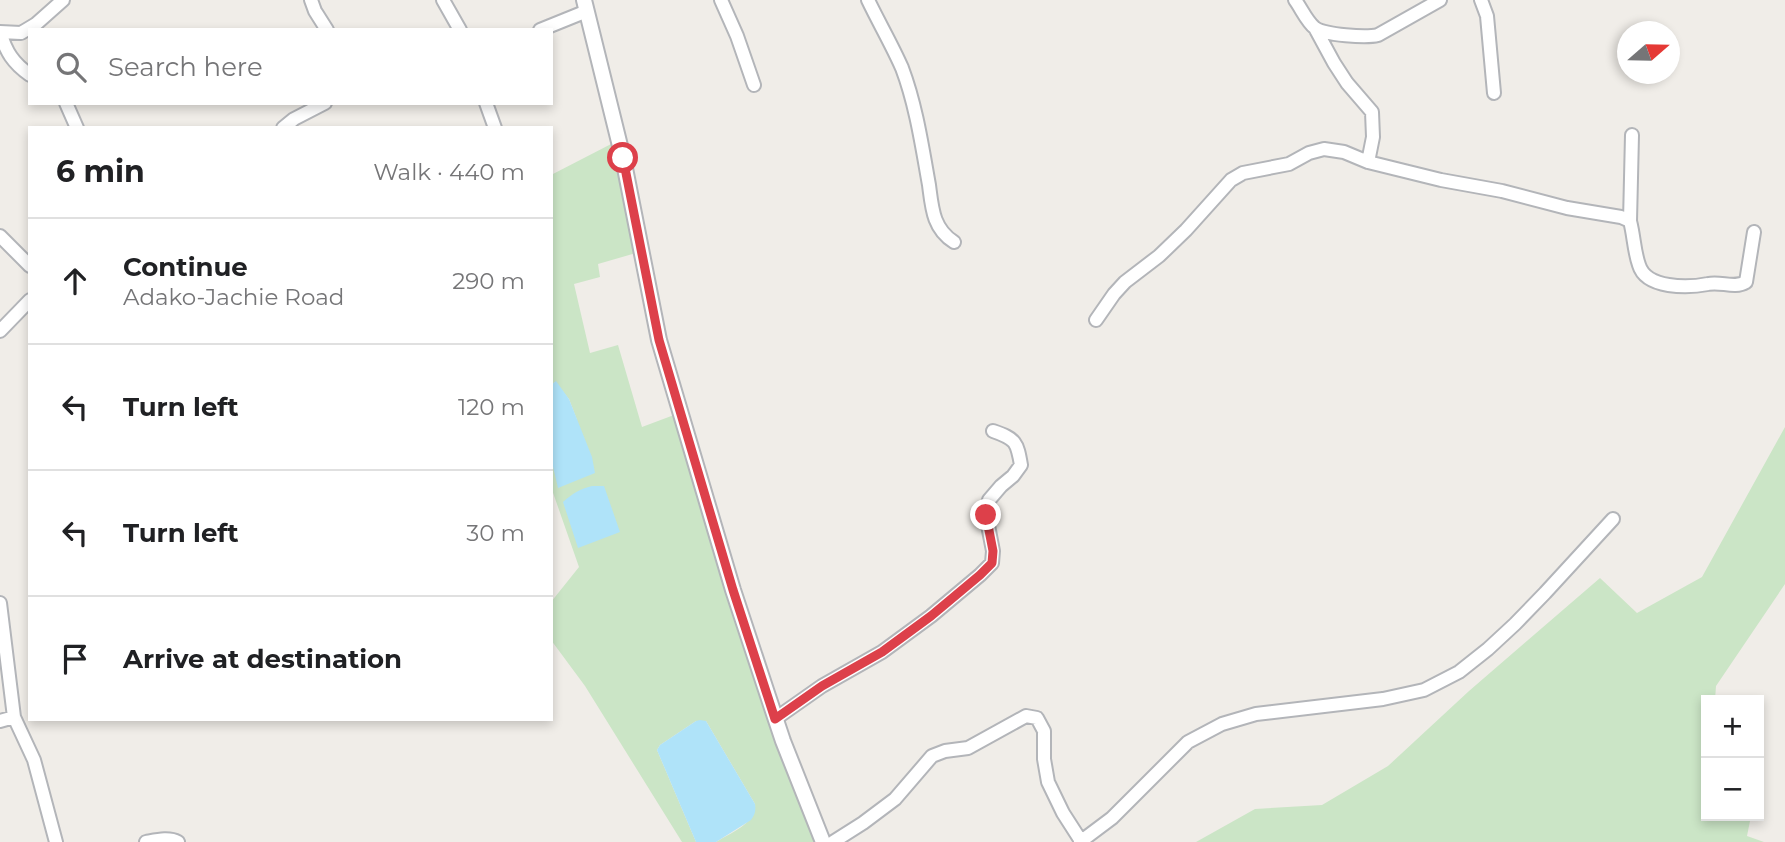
<!DOCTYPE html>
<html lang="en">
<head>
<meta charset="utf-8">
<style>
  body { margin:0; font-family:Montserrat,sans-serif; background:#f2f2f2; color:#202124 }
  .controls { position:absolute; right:21px; bottom:21px; display:grid; overflow:hidden; border-radius:0px; box-shadow:0 4px 10px #0003 }
  .controls button { width:63px; height:63px; display:grid; place-items:center; padding:0; border:0; border-bottom:2px solid #e0e0e0; background:#fff; color:#202124; font:35px sans-serif }
  .compass { position:absolute; left:1617px; top:21px; width:63px; height:63px; border-radius:50%; background:#fff; box-shadow:0 4px 10px #0003; rotate:70deg }
  .stop { position:absolute; width:21px; height:21px; margin:-16px; border:5px solid #dd404a; border-radius:50%; background:#fff }
  .stop.end { background:#dd404a; border-color:#fff; box-shadow:0 2px 7px #0008 }
  .list { margin:0; padding:0; list-style:none }
  h2 { display:flex; justify-content:space-between; align-items:center; height:91px; margin:0; padding:0 28px; font-size:30px }
  h2 small { font-size:23px; font-weight:400; color:#757577 }
  .list li { display:grid; grid-template-columns:46px 1fr auto; gap:21px; align-items:center; box-sizing:border-box; height:126px; padding:0 28px; border-top:2px solid #e0e0e0 }
  .list b { display:block; font-size:26px; white-space:nowrap }
  .list p { margin:0; font-size:23px; white-space:nowrap; color:#757577 }
  .list em { font-size:23px; font-style:normal; color:#757577 }
  .icon { flex:none; width:38px; height:38px; fill:none; stroke:currentColor; stroke-width:2; stroke-linecap:round; stroke-linejoin:round }
  .map { position:relative; flex:none; width:1785px; height:842px; overflow:hidden }
  .search { position:absolute; background:#fff; box-shadow:0 4px 10px #0003; left:28px; top:28px; width:525px; height:77px; display:flex; align-items:center; gap:18px; box-sizing:border-box; padding:0 24px; border-radius:0px; color:#757577; font-size:26px }
  .panel { position:absolute; background:#fff; box-shadow:0 4px 10px #0003; left:28px; top:126px; width:525px; height:595px; border-radius:0px }
  .map>svg:first-child { display:block }
  .green { fill:#cbe5c6 }
  .water { fill:#afe3f9 }
  .lines { fill:none; stroke-linecap:round; stroke-linejoin:round }
  .minor-casing { stroke:#b3b5b9; stroke-width:16 }
  .tertiary-casing { stroke:#b3b5b9; stroke-width:18 }
  .minor { stroke:#fff; stroke-width:12 }
  .tertiary { stroke:#fff; stroke-width:14 }
  .route { stroke:#dd404a; stroke-width:9 }
</style>
</head>
<body>
<div class="map">
<svg width="1785" height="842" viewBox="0 0 1785 842">
  <rect width="100%" height="100%" fill="#f0ede8"/>
  <path class="green" d="M 615,142 L 636,253 L 598,264 L 600,277 L 574,284 L 590,353 L 618,345 L 642,427 L 674,415 L 734,612 L 818,842 L 716,842 C 730,833 757,823 755,804 L 706,721 L 696,721 L 660,745 L 657,750 L 696,842 L 682,842 L 585,686 L 551,640 L 551,602 L 579,567 L 551,487 L 551,458 L 559,488 L 577,420 L 569,399 L 555,382 L 551,385 L 551,175 Z
    M 1785,427 L 1785,584 L 1716,686 L 1715,700 L 1706,700 L 1706,816 L 1751,816 L 1747,836 L 1764,842 L 1196,842 L 1255,809 L 1322,805 L 1388,766 L 1469,691 L 1600,578 L 1637,613 L 1702,577 Z"/>
  <path class="water" d="M 556,381 L 569,399 L 592,457 L 595,473 L 558,488 L 551,458 L 551,385 Z
    M 592,486 L 604,486 L 620,532 L 578,548 L 563,502 C 573,493 580,489 592,486 Z
    M 700,720 L 706,721 L 755,804 C 756,811 755,814 751,820 L 716,842 L 696,842 L 657,750 L 660,745 L 696,721 Z"/>
  <g class="lines">
    <defs>
      <path id="minor" d="M 311,0 L 315,11 L 327,30
        M 443,0 L 460,30
        M 721,0 L 737,36 L 754,85
        M 868,0 C 879,23 892,45 902,68 C 916,105 922,146 929,185 C 932,208 933,229 954,242
        M 1295,0 C 1301,8 1307,22 1315,28 C 1325,35 1366,38 1378,35 L 1440,0
        M 1481,0 L 1487,16 L 1494,93
        M 1315,28 L 1334,63 L 1347,83 L 1372,112 L 1373,137 L 1368,162
        M 540,30 L 587,11
        M 30,75 C 13,63 6,52 0,32 L 21,33 L 36,24 L 63,0
        M 66,103 L 77,128
        M 486,103 L 495,128
        M 283,128 L 294,119 L 325,103
        M 1630,221 L 1632,135
        M 0,236 L 30,266
        M 1096,320 L 1114,294 L 1125,282 L 1159,256 L 1186,230 L 1231,180 L 1243,173 L 1289,164 L 1309,153 L 1324,149 L 1344,152 L 1368,162 L 1441,180 L 1502,191 L 1567,208 L 1621,217 L 1630,221 C 1634,236 1634,251 1639,265 C 1646,289 1688,288 1708,284 C 1721,281 1734,289 1746,282 L 1754,232
        M 0,331 L 30,300
        M 0,603 L 14,717 L 34,760 L 56,842
        M 775,719 L 822,686 L 882,652 L 931,616 L 980,575 L 992,563 L 993,551 L 986,515 L 989,500 L 1001,486 L 1013,476 L 1021,465 C 1017,442 1016,439 993,431
        M 0,721 L 14,717
        M 146,842 C 157,840 169,837 178,842
        M 833,842 L 863,823 L 895,799 L 932,756 L 945,751 L 968,748 L 1026,716 L 1037,718 L 1044,731 L 1044,759 L 1048,782 L 1063,813 L 1081,841
        M 1080,842 L 1112,818 L 1188,742 L 1222,724 L 1256,714 L 1383,699 L 1424,690 L 1459,672 L 1488,649 L 1515,624 L 1545,593 L 1613,519"/>
      <path id="tertiary" d="M 584,0 L 623,158 L 659,340 L 733,590 L 768,696 L 783,741 L 823,842"/>
    </defs>
    <use href="#minor" class="minor-casing"/>
    <use href="#tertiary" class="tertiary-casing"/>
    <use href="#minor" class="minor"/>
    <use href="#tertiary" class="tertiary"/>
  </g>
  <g class="lines">
    <path class="route" d="M 623,158 L 659,340 L 733,590 L 775,719 L 822,686 L 882,652 L 931,616 L 980,575 L 992,563 L 993,551 L 986,515"/>
  </g>
</svg>
<div class="controls">
<button>+</button>
<button>−</button>
</div>
<svg class="compass" viewBox="-18 -18 36 36"><path d="M0-13l5 13h-10z" fill="#e53935"/><path d="M0 13l5-13h-10z" fill="#757577"/></svg>
<div class="stop" style="left:623px;top:158px"></div>
<div class="stop end" style="left:986px;top:515px"></div>
<div class="search"><svg class="icon" aria-label="search" viewBox="0 0 24 24"><circle cx="10" cy="10" r="6"/><path d="M15 15l6 6"/></svg>Search here</div>
<section class="panel">
<h2>6 min<small>Walk · 440 m</small></h2>
<ul class="list">
<li><svg class="icon" aria-label="ahead" viewBox="0 0 24 24"><path d="M12 20V5M6 11l6-6 6 6"/></svg><div><b>Continue</b><p>Adako-Jachie Road</p></div><em>290 m</em></li>
<li><svg class="icon" aria-label="left" viewBox="0 0 24 24"><path d="M17 20v-9H6M10 6l-5 5 5 5"/></svg><div><b>Turn left</b></div><em>120 m</em></li>
<li><svg class="icon" aria-label="left" viewBox="0 0 24 24"><path d="M17 20v-9H6M10 6l-5 5 5 5"/></svg><div><b>Turn left</b></div><em>30 m</em></li>
<li><svg class="icon" aria-label="arrive" viewBox="0 0 24 24"><path d="M6 21V4h12l-3 4 3 4H6"/></svg><div><b>Arrive at destination</b></div></li>
</ul>
</section>
</div>
</body>
</html>
